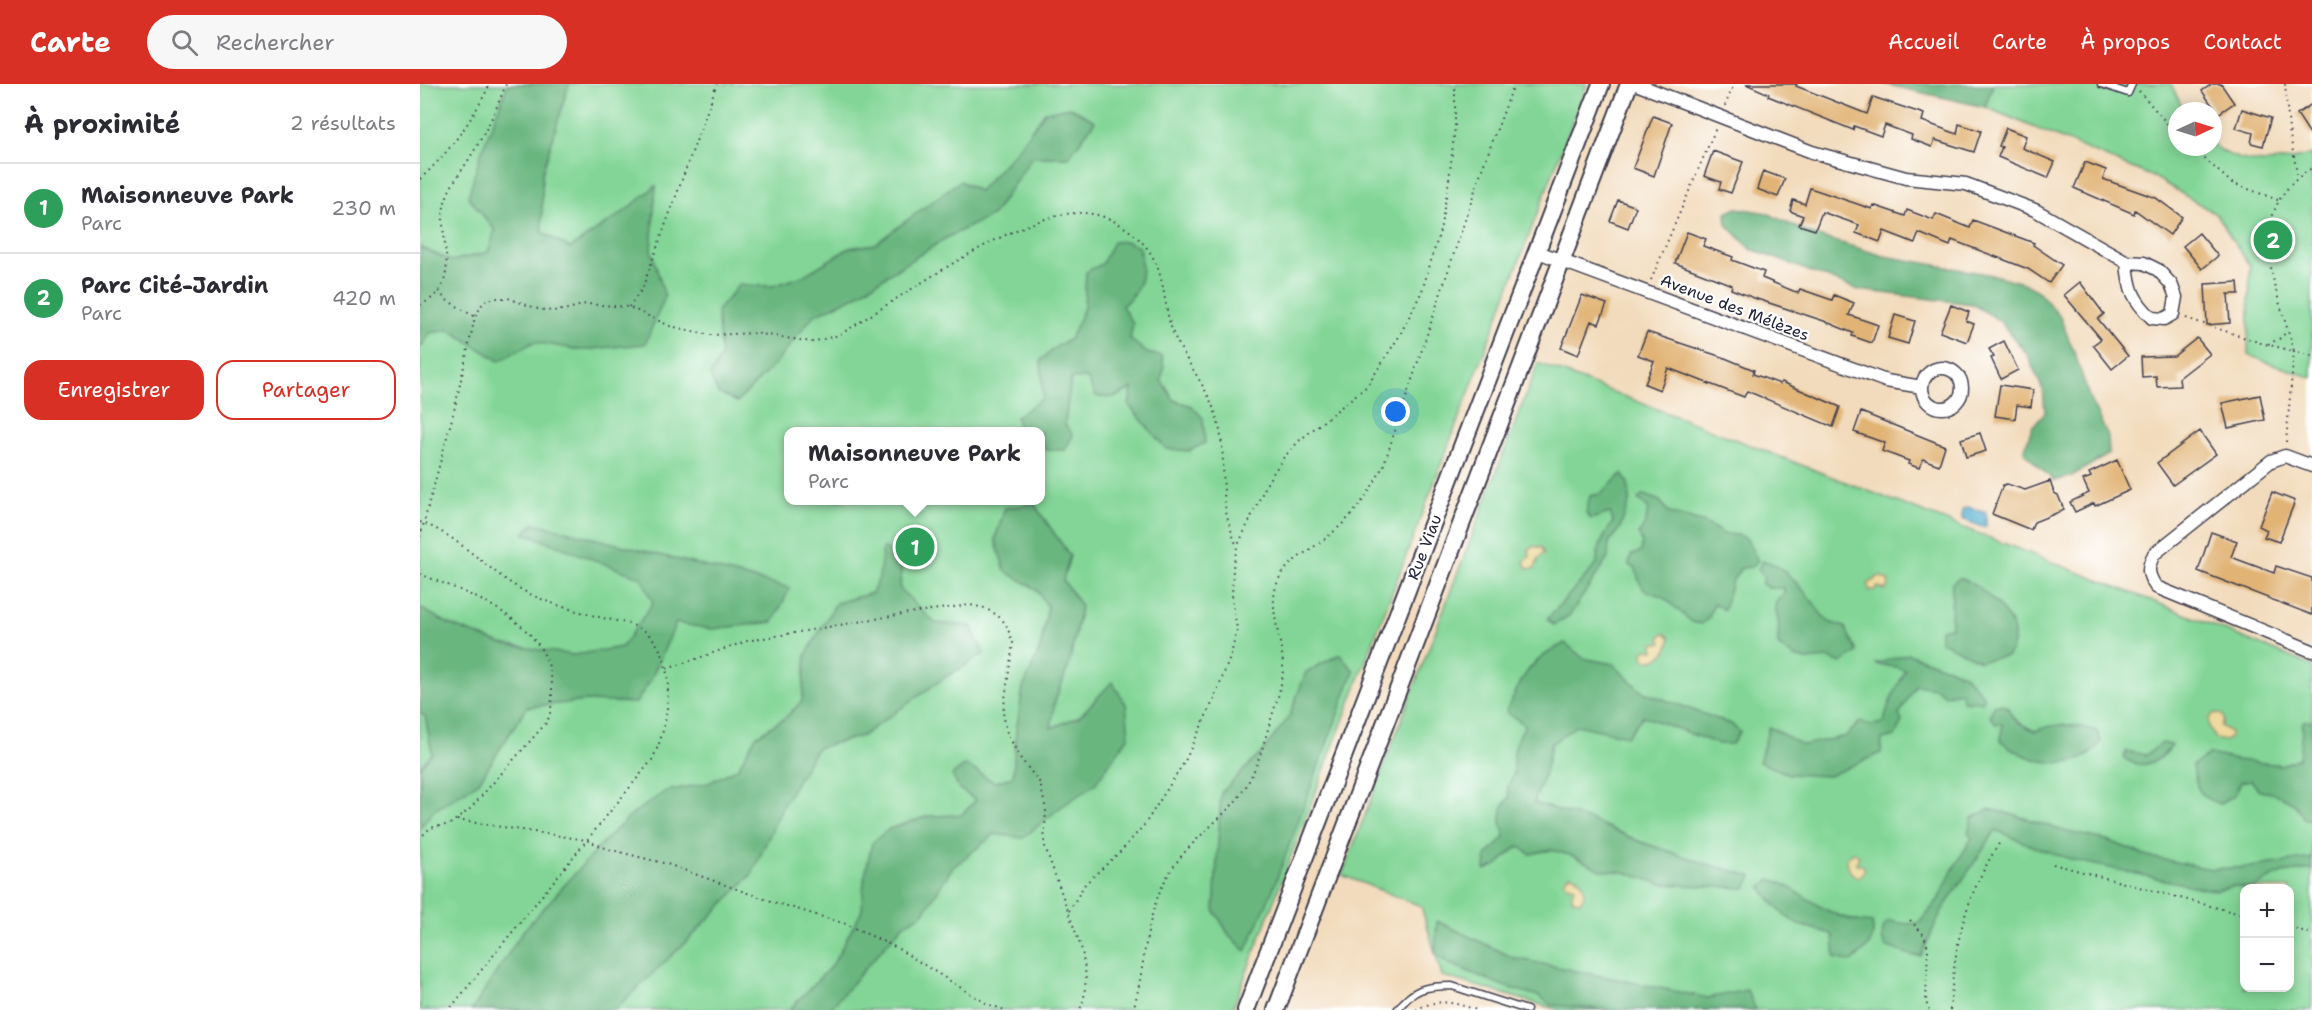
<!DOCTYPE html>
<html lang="fr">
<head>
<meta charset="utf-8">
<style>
  body { margin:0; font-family:"Shantell Sans",sans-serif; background:#f7f7f7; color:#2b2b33 }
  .controls { position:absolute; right:18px; bottom:18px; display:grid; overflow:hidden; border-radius:12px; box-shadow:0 3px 15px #0003 }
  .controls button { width:54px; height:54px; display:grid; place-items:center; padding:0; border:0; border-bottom:2px solid #e1e1e2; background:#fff; color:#2b2b33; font:30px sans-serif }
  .compass { position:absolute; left:1748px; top:18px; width:54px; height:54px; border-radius:50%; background:#fff; box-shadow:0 3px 15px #0003; rotate:86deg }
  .you { position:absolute; left:976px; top:328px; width:21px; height:21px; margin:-15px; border:4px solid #fff; border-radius:50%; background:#1a73e8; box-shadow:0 0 0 9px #1a73e833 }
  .badge { display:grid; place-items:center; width:39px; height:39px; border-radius:50%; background:#d93025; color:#fff; font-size:20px; font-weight:700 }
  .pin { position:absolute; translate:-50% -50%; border:3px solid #fff; box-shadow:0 2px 6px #0006 }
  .popup { position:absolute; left:364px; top:343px; width:261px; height:78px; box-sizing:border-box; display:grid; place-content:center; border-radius:12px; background:#fff; filter:drop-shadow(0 2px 4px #0005); font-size:20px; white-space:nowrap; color:#7c7c81 }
  .popup b { font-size:22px; color:#2b2b33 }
  .popup::after { content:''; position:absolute; left:50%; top:100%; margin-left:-12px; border:12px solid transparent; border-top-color:#fff }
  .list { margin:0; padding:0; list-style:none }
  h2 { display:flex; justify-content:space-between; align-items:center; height:78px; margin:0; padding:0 24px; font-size:26px }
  h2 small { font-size:20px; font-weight:400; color:#7c7c81 }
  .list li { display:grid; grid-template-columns:39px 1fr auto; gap:18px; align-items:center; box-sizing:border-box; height:90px; padding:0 24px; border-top:2px solid #e1e1e2 }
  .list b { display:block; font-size:22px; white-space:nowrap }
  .list p { margin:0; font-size:20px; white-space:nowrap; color:#7c7c81 }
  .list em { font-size:20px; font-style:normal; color:#7c7c81 }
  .actions { display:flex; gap:12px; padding:18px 24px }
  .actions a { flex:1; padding:14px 0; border:2px solid #d93025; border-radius:18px; text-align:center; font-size:21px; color:#d93025 }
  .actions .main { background:#d93025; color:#fff }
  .icon { flex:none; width:33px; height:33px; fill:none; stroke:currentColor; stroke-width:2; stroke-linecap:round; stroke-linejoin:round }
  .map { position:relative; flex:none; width:1892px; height:926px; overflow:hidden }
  header { display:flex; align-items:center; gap:36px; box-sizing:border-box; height:84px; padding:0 30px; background:#d93025; color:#fff }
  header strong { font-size:28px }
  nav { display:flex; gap:33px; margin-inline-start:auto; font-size:21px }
  .search { width:420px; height:54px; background:#f7f7f7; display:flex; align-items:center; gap:15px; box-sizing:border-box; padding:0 21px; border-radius:33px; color:#7c7c81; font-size:22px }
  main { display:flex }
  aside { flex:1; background:#fff }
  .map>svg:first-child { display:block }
  .green { fill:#82d596; stroke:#527c68; stroke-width:1.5; fill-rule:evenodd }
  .forest { fill:#69b67f; stroke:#466c5d; stroke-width:1.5 }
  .sand { fill:#eeda9e; stroke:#887e6c; stroke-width:1.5 }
  .water { fill:#4faece; stroke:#386884; stroke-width:1.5 }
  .building { fill:#e1b375 }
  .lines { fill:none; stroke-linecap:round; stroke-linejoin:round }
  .service-casing { stroke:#413e4e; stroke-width:9 }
  .minor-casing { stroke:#413e4e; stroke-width:15 }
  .secondary-casing { stroke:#413e4e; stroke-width:20 }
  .path { stroke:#413e4e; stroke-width:2; stroke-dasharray:1.5 4.5; stroke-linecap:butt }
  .service { stroke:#fff; stroke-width:6 }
  .minor { stroke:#fff; stroke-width:12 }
  .secondary { stroke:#fff; stroke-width:16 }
  .labels { text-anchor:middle; stroke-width:4.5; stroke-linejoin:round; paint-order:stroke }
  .street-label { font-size:16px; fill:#22223b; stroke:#fff }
</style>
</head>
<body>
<header>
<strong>Carte</strong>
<div class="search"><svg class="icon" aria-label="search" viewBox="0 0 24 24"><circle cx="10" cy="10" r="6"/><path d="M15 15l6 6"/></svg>Rechercher</div>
<nav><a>Accueil</a><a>Carte</a><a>À propos</a><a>Contact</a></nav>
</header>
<main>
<aside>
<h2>À proximité<small>2 résultats</small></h2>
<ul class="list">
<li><span class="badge" style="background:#2e9e5b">1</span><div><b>Maisonneuve Park</b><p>Parc</p></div><em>230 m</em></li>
<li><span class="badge" style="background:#2e9e5b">2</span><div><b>Parc Cité-Jardin</b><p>Parc</p></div><em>420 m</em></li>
</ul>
<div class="actions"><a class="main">Enregistrer</a><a>Partager</a></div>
</aside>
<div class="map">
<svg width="1892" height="926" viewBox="0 0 1892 926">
  <rect width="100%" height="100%" fill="#fff"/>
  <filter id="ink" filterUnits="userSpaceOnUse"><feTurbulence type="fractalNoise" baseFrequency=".0167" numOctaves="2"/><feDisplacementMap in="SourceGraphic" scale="12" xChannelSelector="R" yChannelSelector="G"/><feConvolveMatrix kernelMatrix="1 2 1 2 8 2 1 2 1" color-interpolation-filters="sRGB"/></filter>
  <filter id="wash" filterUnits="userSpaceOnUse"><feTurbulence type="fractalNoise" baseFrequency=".008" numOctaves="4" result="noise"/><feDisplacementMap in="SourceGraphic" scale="24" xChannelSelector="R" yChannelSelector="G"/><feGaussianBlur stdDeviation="1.35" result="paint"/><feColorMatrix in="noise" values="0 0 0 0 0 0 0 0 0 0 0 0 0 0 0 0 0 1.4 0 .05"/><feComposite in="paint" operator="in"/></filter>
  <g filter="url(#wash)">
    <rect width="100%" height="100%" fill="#f2dbbc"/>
    <path class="green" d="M 0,0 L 1167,0 L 812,926 L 0,926 ZM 369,348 L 621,348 L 621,416 L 369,416 Z
      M 1573,0 L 1751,0 L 1764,27 L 1757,27 L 1757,63 L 1793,63 L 1793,60 C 1819,84 1861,80 1892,70 L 1892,294 L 1828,271 L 1830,182 L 1796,130 L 1736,94 L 1565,23 Z
      M 1118,279 L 1743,521 L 1892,582 L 1892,926 L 1139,926 L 1022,892 L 1001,822 L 922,791 ZM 1824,804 L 1870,804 L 1870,904 L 1824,904 Z"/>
    <path class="forest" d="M 88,0 L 149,0 L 122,90 L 122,148 L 150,164 L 205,127 L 236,102 L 231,165 L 245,213 L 225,260 L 161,266 L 114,258 L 79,277 L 30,246 L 10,249 L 0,265 L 0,163 L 32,177 L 68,168 L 75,146 L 48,113 L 61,69 Z
      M 1464,0 L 1573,0 L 1565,23 Z
      M 650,23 L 675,37 L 649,73 L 612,73 L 573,131 L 526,154 L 435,212 L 393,232 L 356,279 L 317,318 L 298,309 L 290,292 L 301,271 L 297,227 L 319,201 L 353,202 L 383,192 L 429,164 L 455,160 L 540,97 L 559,107 L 595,68 L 625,28 Z
      M 1317,124 L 1347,129 L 1388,149 L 1464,172 L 1578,192 L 1606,200 L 1619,208 L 1640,233 L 1657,276 L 1670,316 L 1688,352 L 1689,370 L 1650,393 L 1634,397 L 1604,368 L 1612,343 L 1625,328 L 1623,306 L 1607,270 L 1579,236 L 1552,220 L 1439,206 L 1331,165 L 1307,141 L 1306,129 Z
      M 706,157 L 719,163 C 724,190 724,203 702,222 L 713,240 L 710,255 L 727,269 L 742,272 L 744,284 L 741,296 L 754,316 L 772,322 L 783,334 L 785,359 L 769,367 L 746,365 L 709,321 L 712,304 C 699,312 692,316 676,312 L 667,294 L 651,295 L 645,340 L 653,351 L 645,366 L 628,366 L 621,363 L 621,348 L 599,347 L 596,333 L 623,314 L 621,276 L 637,262 L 650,255 L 664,224 L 666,188 L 682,180 L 693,158 Z
      M 1202,390 L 1208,399 L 1210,416 L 1200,444 L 1189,459 L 1188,474 L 1150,531 L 1134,541 L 1127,535 L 1177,480 C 1176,464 1186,450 1193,437 L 1190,429 L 1171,435 L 1166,429 L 1170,412 L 1180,410 Z
      M 1224,411 L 1240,417 L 1249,429 L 1285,439 L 1304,450 L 1318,451 L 1326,454 L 1338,477 L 1331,483 L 1321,484 L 1312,497 L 1304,526 L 1294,519 L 1289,533 L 1282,540 L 1272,538 L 1243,513 L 1224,506 L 1219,497 L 1216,485 L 1209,481 L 1211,471 L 1221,468 L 1222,459 L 1219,450 L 1226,438 L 1228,424 L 1218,415 Z
      M 614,420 L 650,472 L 643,496 L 661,522 L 649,581 L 635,617 L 631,644 L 660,632 L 692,598 L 706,620 L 709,652 L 675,700 L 641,723 L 603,754 L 575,750 L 532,784 L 503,830 L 484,840 L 409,926 L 369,926 L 413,880 L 442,826 L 444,796 L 452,759 L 469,745 L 508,732 L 541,731 L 556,716 L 539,705 L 532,691 L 546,681 L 574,698 L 593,693 L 596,647 L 603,604 L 620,565 L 628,523 L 616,505 L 585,487 L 575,455 L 585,424 Z
      M 114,439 L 370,504 L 353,538 L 292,545 L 256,539 L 231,595 L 216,619 L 166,617 L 107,623 L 58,699 L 13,727 L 0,744 L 0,683 L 12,669 L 5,632 L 0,629 L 0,524 L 29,540 L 81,560 L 154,571 L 202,563 L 233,519 L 222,494 L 104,449 Z
      M 463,463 L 482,476 L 480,505 L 515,539 L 551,542 L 564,570 L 524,594 L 442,652 L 397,664 L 365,717 L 332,790 L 265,859 L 194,926 L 52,926 L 103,847 L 188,753 L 215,728 L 246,707 L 289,699 L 318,684 L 336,652 L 365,634 L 382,617 L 386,571 L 416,519 L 452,509 L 459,494 Z
      M 1343,477 C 1361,478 1381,504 1393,518 C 1398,524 1400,531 1407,536 C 1412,540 1419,541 1425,543 L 1437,568 L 1421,579 L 1408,574 L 1387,576 L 1374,573 L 1358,561 C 1357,553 1360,543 1358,535 C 1355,521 1352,520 1364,509 L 1364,504 L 1349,504 L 1342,500 L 1344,494 L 1338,485 Z
      M 1539,494 C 1557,497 1588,528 1593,545 C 1596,554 1592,564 1588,572 L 1560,577 L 1520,557 L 1520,545 L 1531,543 L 1532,499 Z
      M 1145,559 L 1163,574 L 1193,580 L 1221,607 L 1311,640 L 1320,648 L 1312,660 L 1298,660 L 1223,632 L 1207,652 L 1157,641 L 1131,660 L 1126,685 L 1114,719 L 1171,736 L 1221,758 L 1287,780 L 1332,792 L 1326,804 L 1241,800 L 1204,788 L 1181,786 L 1153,772 L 1131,766 L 1110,770 L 1098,762 L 1077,781 L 1065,786 L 1066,772 L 1085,753 L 1081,738 L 1082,724 L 1089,714 L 1088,702 L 1094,689 L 1094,668 L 1097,656 L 1105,641 L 1086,628 C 1104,591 1106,579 1145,559 Z
      M 920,570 L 934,587 L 852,808 L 826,867 L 809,851 L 794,826 L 801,709 L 842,668 L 869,633 L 886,588 Z
      M 1488,570 L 1544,590 L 1565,613 L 1562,618 L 1543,617 L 1541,608 L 1525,611 L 1515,604 L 1496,601 L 1479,631 L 1482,637 L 1475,652 L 1462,655 L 1461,669 L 1409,692 L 1369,690 L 1339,678 L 1349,643 L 1383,661 L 1426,652 L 1441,637 L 1449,641 L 1464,639 C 1466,620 1478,604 1485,586 L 1476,583 L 1455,580 Z
      M 1581,620 L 1588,623 C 1591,636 1603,641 1615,647 C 1636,638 1655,640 1677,647 L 1681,657 C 1660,692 1607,679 1581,657 L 1582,640 L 1576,640 L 1570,631 L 1574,622 Z
      M 1892,636 L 1892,736 L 1883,734 C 1876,715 1857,709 1839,707 L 1831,696 L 1821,698 L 1815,711 L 1800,720 C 1777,714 1776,702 1773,681 L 1790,670 L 1817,676 L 1862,681 L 1879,674 L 1883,637 Z
      M 1742,659 L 1752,661 C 1742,677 1721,688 1704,674 L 1706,667 L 1726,671 Z
      M 1569,725 L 1595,731 L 1647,748 L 1687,756 L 1730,773 L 1791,785 L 1831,783 L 1892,774 L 1892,785 L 1862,789 L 1832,804 L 1813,802 L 1797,806 L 1787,805 L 1653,776 L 1612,762 L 1576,746 L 1521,828 L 1501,872 L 1493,872 L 1465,862 L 1462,854 L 1464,841 L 1470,837 L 1486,840 L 1499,839 L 1518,816 L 1533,785 L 1552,754 L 1548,749 L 1552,734 Z
      M 1350,795 C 1372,801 1386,816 1407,826 C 1421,834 1436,838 1452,839 C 1457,859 1445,865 1432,878 L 1415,874 L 1413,851 C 1402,846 1391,845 1380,841 C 1365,835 1350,816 1341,803 Z
      M 1017,837 L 1094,874 L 1288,914 L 1327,906 L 1336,926 L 1192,926 L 1131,921 L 1119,912 L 1086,903 L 1030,880 L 1015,870 Z"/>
    <path class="sand" d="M 1115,462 L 1122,464 L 1124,469 L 1119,474 L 1115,484 L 1108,485 L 1104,478 L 1110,472 L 1109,465 Z
      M 1460,492 L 1469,497 L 1468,504 L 1465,506 L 1458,503 L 1455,506 L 1449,506 L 1448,500 Z
      M 1243,550 L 1246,550 L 1250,554 C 1250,567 1239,578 1226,576 L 1223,573 L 1223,568 L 1227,565 L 1234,566 L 1233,562 L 1235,559 L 1242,559 L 1240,553 Z
      M 1794,629 L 1803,631 L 1804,637 L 1801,642 L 1810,648 L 1810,653 L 1806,657 L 1795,655 L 1789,642 L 1789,635 Z
      M 1433,768 L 1439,772 L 1436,780 L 1442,781 L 1445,785 L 1440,793 C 1430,792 1427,783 1427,774 Z
      M 1151,791 C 1164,794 1168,808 1160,818 L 1152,815 L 1152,809 L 1155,803 L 1147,801 L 1144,797 L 1148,792 Z"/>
    <path class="water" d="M 1548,423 L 1566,429 L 1566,442 L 1562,443 L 1542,435 L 1542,426 Z"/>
    <g id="blocks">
      <path class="building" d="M 1326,0 L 1377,0 L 1376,2 L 1447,30 L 1453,13 L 1504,30 L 1502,37 L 1537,50 L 1539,40 L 1561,47 L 1554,68 L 1515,56 L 1512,63 L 1491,55 L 1492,51 L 1465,41 L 1461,52 L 1434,42 L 1433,46 L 1348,12 L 1349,10 Z
        M 1792,0 L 1801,0 L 1814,19 L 1798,30 L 1782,7 Z
        M 1892,20 L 1892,53 L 1877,30 Z
        M 1822,25 L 1851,34 L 1843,62 L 1831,59 L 1833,49 L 1816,44 Z
        M 1233,32 L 1252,39 L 1234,92 L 1213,84 Z
        M 1586,44 L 1606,52 L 1602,64 L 1635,78 L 1628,94 L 1578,73 L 1582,63 L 1579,62 Z
        M 1293,67 L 1323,78 L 1311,109 L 1299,105 L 1301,98 L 1284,92 Z
        M 1665,78 L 1686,86 L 1683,95 L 1736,114 L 1762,133 L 1750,151 L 1715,126 L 1714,130 L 1654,104 Z
        M 1343,87 L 1365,95 L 1358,113 L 1337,105 Z
        M 1390,104 L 1452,125 L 1453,121 L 1485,132 L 1487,126 L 1513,136 L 1516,130 L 1550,144 L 1553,136 L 1614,159 L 1613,161 L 1642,181 L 1629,199 L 1608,185 L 1532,156 L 1530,162 L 1499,149 L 1495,159 L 1464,147 L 1460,158 L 1436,149 L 1439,141 L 1402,128 L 1395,146 L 1379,141 L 1383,132 L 1370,127 L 1373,116 L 1385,120 Z
        M 1198,116 L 1216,123 L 1208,144 L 1190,137 Z
        M 1267,148 L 1286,155 L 1283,162 L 1313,173 L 1312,176 L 1344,188 L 1342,194 L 1378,209 L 1380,205 L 1412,216 L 1414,211 L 1434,219 L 1429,231 L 1458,241 L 1452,259 L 1432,252 L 1433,249 L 1404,237 L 1334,214 L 1311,205 L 1312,201 L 1255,179 Z
        M 1779,149 L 1798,172 L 1782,185 L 1763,162 Z
        M 1660,198 L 1684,230 L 1678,235 L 1708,272 L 1692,285 L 1673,261 L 1681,255 L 1644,211 Z
        M 1818,198 L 1819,210 L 1808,210 L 1810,239 L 1787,241 L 1785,200 Z
        M 1162,211 L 1187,220 L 1179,240 L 1171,237 L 1158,271 L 1141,264 Z
        M 1531,221 L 1549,228 L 1546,237 L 1554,240 L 1547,258 L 1520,248 Z
        M 1475,231 L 1495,237 L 1488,260 L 1468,254 Z
        M 1227,248 L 1305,274 L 1334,286 L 1333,290 L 1360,300 L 1362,298 L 1420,323 L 1413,343 L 1327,307 L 1324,313 L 1248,284 L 1240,306 L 1225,300 L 1234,277 L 1218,271 Z
        M 1777,254 L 1790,270 L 1759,294 L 1760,302 L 1737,303 L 1736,292 L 1722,293 L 1721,273 L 1754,272 Z
        M 1584,257 L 1598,286 L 1581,295 L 1571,274 L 1574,273 L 1569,265 Z
        M 1580,301 L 1613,306 L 1611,323 L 1597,321 L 1595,335 L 1575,332 Z
        M 1840,311 L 1845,336 L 1808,344 L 1802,319 Z
        M 1441,328 L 1525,362 L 1519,381 L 1503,375 L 1499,384 L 1488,380 L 1489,377 L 1462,367 L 1465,359 L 1434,348 Z
        M 1780,347 L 1796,370 L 1753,401 L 1737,379 Z
        M 1560,349 L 1566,367 L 1546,373 L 1541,355 Z
        M 1697,376 L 1710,406 L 1675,422 L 1674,419 L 1655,428 L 1650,418 L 1669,409 L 1663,396 L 1671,393 L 1669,389 Z
        M 1630,397 L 1634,409 L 1638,411 L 1644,426 L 1614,438 L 1611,446 L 1572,430 L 1583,401 L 1587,400 L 1605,406 Z
        M 1852,408 L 1875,417 L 1859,458 L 1844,453 L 1847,446 L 1839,442 Z
        M 1791,448 L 1817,457 L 1811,473 L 1854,489 L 1856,482 L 1892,494 L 1892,531 L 1778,487 Z"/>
    </g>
  </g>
  <g filter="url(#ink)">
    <use href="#blocks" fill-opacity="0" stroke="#413e4e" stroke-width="1.5"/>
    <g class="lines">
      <defs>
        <path id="service" d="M 1681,0 L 1708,9 L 1712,0
          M 977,926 C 994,904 1005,902 1032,902 L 1107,926"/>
        <path id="minor" d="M 1216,0 L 1392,68 L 1486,94 L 1546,100 L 1615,126 L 1707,178 L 1724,179 L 1738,186 L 1751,200 L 1756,213 L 1753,230 L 1744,235 L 1732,234 C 1713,216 1709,205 1707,178
          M 1118,168 L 1466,297 L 1502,303
          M1502 304a20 20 0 1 1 40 0a20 20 0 1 1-40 0Z
          M 1892,382 L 1865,372 L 1851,377 L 1734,470 C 1727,484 1727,490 1736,503 L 1892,567"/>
        <path id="secondary" d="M 826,926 L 1181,0
          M 856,926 L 1209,0"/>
      </defs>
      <use href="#service" class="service-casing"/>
      <use href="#minor" class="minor-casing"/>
      <use href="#secondary" class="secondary-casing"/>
      <path class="path" d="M 1865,0 L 1869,46 L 1878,95
        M 1719,7 L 1757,51
        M 1305,22 L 1314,0
        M 1771,63 L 1812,99 L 1858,116
        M 0,95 C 29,69 53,35 70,0
        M 1231,196 L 1296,44
        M 19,207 L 25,215 L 55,233
        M 0,221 C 47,200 15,155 25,118 C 30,100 43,86 52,70 C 66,48 77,24 86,0
        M 209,223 L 222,205 L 297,0
        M 1766,234 L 1841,259 L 1874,267 C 1856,203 1820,128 1892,84
        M 1848,260 L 1859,255 L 1868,247
        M 1866,358 L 1874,267 L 1892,272
        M 0,438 C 38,451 67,486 102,506 C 126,519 153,526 179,533 C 193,537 210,538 223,546 C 242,559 247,581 248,602 C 248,630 244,651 232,676 L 29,926
        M 0,453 L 34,327 L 55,233 L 64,217 L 76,214 L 88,214 L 118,225 L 131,227 L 144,226 L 166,220 L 209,223 L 250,242 L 290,251 L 335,249 L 392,258 L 419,251 C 477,217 600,125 664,129 C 689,130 715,147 729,167 C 746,191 743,223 753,249 C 766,279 790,306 798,338 C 805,364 802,393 805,420 C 806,434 812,449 817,463
        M 0,490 C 50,510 130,537 132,602 C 132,615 132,627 127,638 L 49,726 L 30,740 L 10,744 L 0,754
        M 247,585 L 327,557 L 489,529 L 550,521 L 565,524 L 577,531 L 586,540 L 593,559 L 583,629 L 587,649 L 601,675 L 620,699 L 626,726 L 624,760 L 662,866 L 666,893 L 664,914 L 660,926
        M 37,736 L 166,756 L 188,765 L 247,780 L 347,816 L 426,840 L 477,864 L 567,920 L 585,926
        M 1633,780 L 1824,831
        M 649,827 L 665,800 L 701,767 L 725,740 L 765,677 L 794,615 L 811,571 L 817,545 L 812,514 L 813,483 L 817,463 L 848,397 L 864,373 L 880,356 L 947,302 L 980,251 L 1002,207 L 1020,147 L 1029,96 L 1035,43 L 1035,0
        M 1490,836 L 1504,851 L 1508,864 L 1506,918 L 1509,926
        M 1870,843 L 1892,850
        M 713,926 C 725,886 724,841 742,803 C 758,767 787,748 813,720 C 833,698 842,667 850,638 C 855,622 862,603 863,586 C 864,553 842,518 863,488 C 874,474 892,465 906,454 C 934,432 948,412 964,380 L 1061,88 L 1094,0
        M 996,926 C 1018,913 1035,919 1057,926
        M 1530,926 C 1535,859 1543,816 1580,758"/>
      <use href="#service" class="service"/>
      <use href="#minor" class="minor"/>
      <use href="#secondary" class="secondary"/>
    </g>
  </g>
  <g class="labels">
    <g class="street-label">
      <text transform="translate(1315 223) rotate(21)" y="6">Avenue des Mélèzes</text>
      <text transform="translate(1004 463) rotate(-69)" y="6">Rue Viau</text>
    </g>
  </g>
</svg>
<div class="controls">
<button>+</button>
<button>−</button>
</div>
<svg class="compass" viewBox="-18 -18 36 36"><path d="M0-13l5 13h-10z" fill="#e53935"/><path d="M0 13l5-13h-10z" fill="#7c7c81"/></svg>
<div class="you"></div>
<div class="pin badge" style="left:495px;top:463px;background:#2e9e5b">1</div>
<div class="popup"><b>Maisonneuve Park</b>Parc</div>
<div class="pin badge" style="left:1853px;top:156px;background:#2e9e5b">2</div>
</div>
</main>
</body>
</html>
